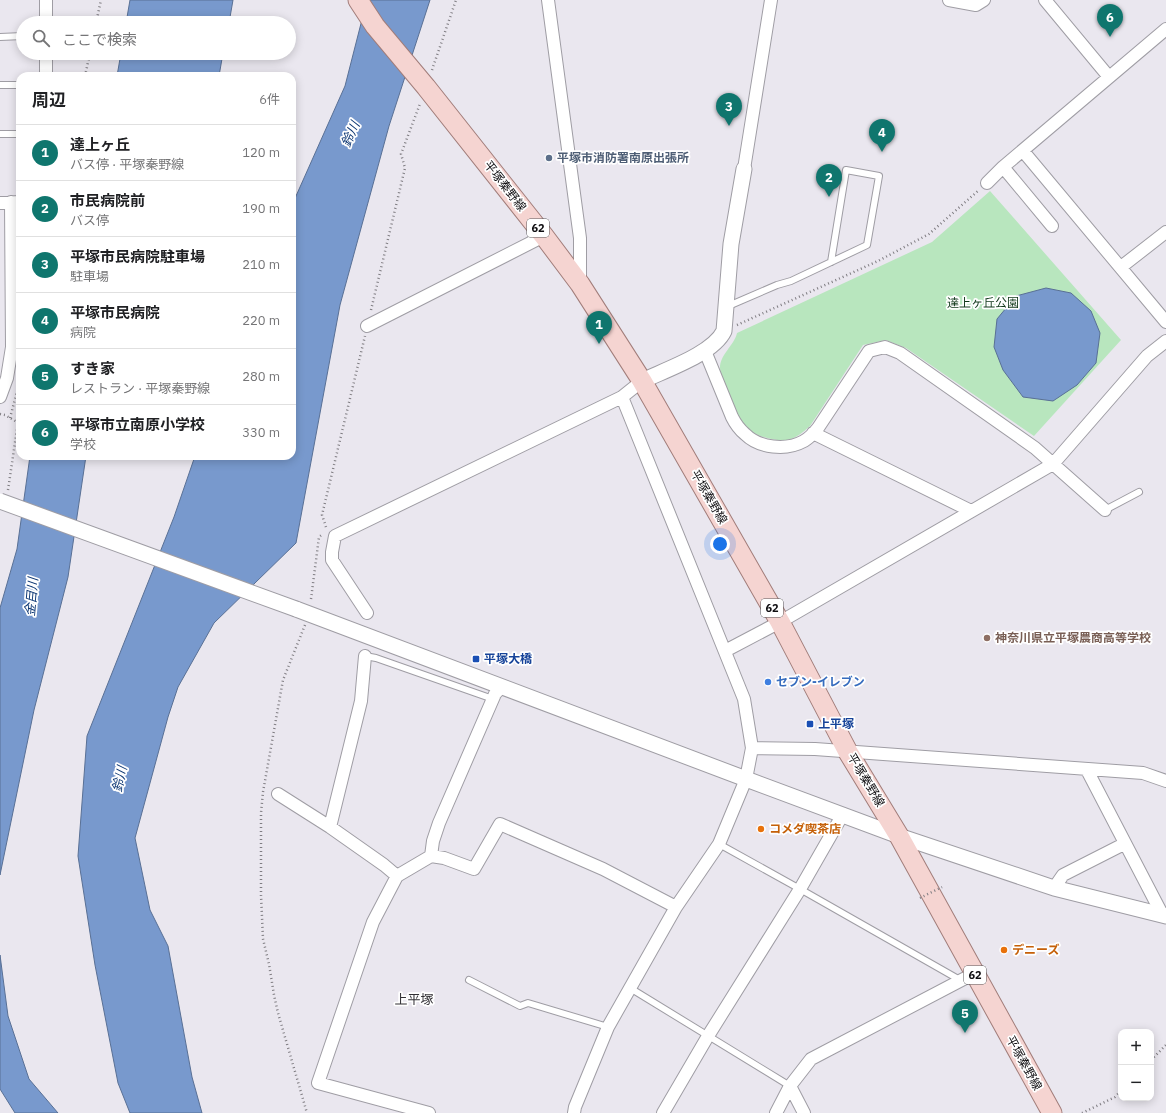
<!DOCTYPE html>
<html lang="ja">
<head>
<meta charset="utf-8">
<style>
  body { margin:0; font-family:"IBM Plex Sans","Noto Sans JP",sans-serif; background:#f2f2f2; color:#202124 }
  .controls { position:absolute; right:12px; bottom:12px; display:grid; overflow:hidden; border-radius:8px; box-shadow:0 2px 10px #0003 }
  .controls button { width:36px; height:36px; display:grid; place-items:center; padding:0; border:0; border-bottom:1px solid #e0e0e0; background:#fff; color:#202124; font:20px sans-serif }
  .you { position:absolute; left:720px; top:544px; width:14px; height:14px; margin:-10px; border:3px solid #fff; border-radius:50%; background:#1a73e8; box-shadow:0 0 0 6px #1a73e833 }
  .badge { display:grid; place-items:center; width:26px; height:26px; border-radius:50%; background:#0f766e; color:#fff; font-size:13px; font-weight:700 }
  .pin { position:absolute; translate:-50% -33px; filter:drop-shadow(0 1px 2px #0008) }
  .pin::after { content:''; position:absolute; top:21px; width:14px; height:12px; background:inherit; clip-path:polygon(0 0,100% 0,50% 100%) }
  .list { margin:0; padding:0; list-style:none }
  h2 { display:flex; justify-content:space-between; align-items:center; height:52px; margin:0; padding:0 16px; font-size:17px }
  h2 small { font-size:13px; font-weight:400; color:#757577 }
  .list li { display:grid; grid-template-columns:26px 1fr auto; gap:12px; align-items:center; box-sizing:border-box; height:56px; padding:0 16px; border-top:1px solid #e0e0e0 }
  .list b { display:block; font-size:15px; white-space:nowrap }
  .list p { margin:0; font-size:13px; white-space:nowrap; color:#757577 }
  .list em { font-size:13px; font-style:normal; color:#757577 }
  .icon { flex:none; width:22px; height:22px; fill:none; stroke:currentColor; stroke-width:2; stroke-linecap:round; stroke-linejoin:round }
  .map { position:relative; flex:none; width:1166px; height:1113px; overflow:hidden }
  .search { position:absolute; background:#fff; box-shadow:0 2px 10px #0003; left:16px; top:16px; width:280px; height:44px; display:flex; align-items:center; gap:10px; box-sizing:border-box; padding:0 14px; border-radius:22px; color:#757577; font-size:15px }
  .panel { position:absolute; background:#fff; box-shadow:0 2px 10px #0003; left:16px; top:72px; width:280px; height:388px; border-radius:12px }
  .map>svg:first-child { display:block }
  .green { fill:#b8e6be }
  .water { fill:#7899cd; stroke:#597095 }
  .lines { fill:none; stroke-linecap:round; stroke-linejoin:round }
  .service-casing { stroke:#9f9da4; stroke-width:8 }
  .minor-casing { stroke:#9f9da4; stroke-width:14 }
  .tertiary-casing { stroke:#9f9da4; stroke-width:17 }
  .primary-casing { stroke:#a17d7a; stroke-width:21 }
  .path { stroke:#807e83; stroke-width:2.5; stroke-dasharray:1 3; stroke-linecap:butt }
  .service { stroke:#fff; stroke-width:6 }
  .minor { stroke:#fff; stroke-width:12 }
  .tertiary { stroke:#fff; stroke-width:15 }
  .primary { stroke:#f5d4d1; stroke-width:19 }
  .tertiary-bridge-casing { stroke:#9f9da4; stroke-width:17; stroke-linecap:butt }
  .path-bridge { stroke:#807e83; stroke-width:2.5; stroke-dasharray:1 3; stroke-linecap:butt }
  .tertiary-bridge { stroke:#fff; stroke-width:15 }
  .service-dot { fill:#5c6f8a; stroke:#fff; stroke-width:1.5 }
  .education-dot { fill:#8d6e63; stroke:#fff; stroke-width:1.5 }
  .transit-dot { fill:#1a4fb4; stroke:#fff; stroke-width:1.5 }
  .shop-dot { fill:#3f7fe0; stroke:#fff; stroke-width:1.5 }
  .food-dot { fill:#e8710a; stroke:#fff; stroke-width:1.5 }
  .labels { text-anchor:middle; stroke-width:3.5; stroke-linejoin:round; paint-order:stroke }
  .shield { fill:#fff; stroke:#585759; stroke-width:1 }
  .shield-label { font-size:11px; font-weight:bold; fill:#100f12 }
  .service-label { font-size:12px; font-weight:bold; fill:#4e5e75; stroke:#fff; text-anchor:start }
  .street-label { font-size:12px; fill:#100f12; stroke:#fff }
  .park-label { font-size:12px; fill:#0f3719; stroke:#fff }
  .education-label { font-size:12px; font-weight:bold; fill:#785e54; stroke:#fff; text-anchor:start }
  .transit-label { font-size:12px; font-weight:bold; fill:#164399; stroke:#fff; text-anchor:start }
  .shop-label { font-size:12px; font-weight:bold; fill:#366cbe; stroke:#fff; text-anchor:start }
  .food-label { font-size:12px; font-weight:bold; fill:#c56008; stroke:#fff; text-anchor:start }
  .water-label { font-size:13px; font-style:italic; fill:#0c3673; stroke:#fff }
  .neighbourhood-label { font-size:13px; fill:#323035; stroke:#fff }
</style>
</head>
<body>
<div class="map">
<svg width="1166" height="1113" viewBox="0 0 1166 1113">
  <rect width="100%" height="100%" fill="#eae7ef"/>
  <path class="green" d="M 990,191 L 1121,340 L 1034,436 L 906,348 L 886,340 L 863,345 L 810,426 C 803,432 797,438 787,440 C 775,442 753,435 744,427 C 738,421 728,397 726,389 C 724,382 720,374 720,368 C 720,354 734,346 737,333 L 932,242 Z"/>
  <path class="water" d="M 130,0 L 233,0 L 229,23 L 126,23 Z
    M 367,0 L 430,0 L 389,126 L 340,305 L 296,543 L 214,623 L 178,687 L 168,717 L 135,838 L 150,910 L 168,946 L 192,1077 L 202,1113 L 130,1113 L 118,1083 L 95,965 L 78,856 L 87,736 L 174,517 L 195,456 L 292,456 L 292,205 L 345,86 Z
    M 121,53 L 223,53 L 219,76 L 117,76 Z
    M 1046,288 L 1071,293 L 1091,311 L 1100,333 L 1096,363 L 1077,385 L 1053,401 L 1023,397 L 1003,370 L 994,347 L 997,319 L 1016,296 Z
    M 30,456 L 86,456 L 68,577 L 34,710 L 0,875 L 0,608 L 17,549 Z
    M 0,955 L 8,1016 L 29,1079 L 58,1113 L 15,1113 L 0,1089 Z"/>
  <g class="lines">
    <defs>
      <path id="service" d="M 0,37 L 23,36
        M 0,85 L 20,85
        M 0,134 L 20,134
        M 726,307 L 777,285 L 791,281 L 867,245 L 879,176 L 846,170 L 831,262
        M 1105,510 L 1139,492
        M 365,656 L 376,658 L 493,699
        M 719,844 L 800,889 L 960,980
        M 469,980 L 520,1006 L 528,1003 L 608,1027
        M 630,988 L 790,1086"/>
      <path id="minor" d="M 548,0 L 577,216 L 580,238 L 580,284
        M 949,0 L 976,5 L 984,0
        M 1045,0 L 1109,77
        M 46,23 L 46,0
        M 46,53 L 46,76
        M 1023,151 L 1166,322
        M 1003,167 L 1052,226
        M 744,169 L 771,0
        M 987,183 L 1003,167 L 1166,29
        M 0,203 L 20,202
        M 1121,267 L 1166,232
        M 367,326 L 544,236
        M 705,351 L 732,417 C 735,423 739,429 745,434 C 759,448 786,451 804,441 C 809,438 814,433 818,428 L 869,351 L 885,347 L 900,353 L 1035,448 L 1105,510
        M 0,397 L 7,378 L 12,347 L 11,202
        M 813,433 L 971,511
        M 367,613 L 332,560 L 332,552 L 335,536 L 622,397
        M 725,651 L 780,622 L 1053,464 L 1147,356 L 1166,341
        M 752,748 L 815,749 L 1143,773 L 1166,781
        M 1087,770 L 1163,916
        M 278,794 L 330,827 L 384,865 L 397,876
        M 330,827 L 361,701 L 365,656
        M 431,856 L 433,841 L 439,823 L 495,694 L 502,686
        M 1054,888 L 1063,875 L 1124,844
        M 790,1086 L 804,1113
        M 429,1113 L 318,1083 L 373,922 L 397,876 L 431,856 L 444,858 L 474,869 L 500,824 L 603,869 L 676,907
        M 574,1113 L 575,1107 L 608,1027 L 676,907 L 719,844 L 746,779 L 752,748 L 744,699 L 622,397 L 642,381
        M 663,1113 L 708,1036 L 800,889 L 843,814
        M 776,1113 L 790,1086 L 811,1059 L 975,973"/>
      <path id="tertiary" d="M 642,381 C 665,370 713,354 724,331 L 731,244 L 744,169
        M 296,609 L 746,779 L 899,836 L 1054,888 L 1166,916"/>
      <path id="primary" d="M 358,0 L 375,26 L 426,87 L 544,236 L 580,284 L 642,381 L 780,622 L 848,752 L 899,836 L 1052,1113"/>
    </defs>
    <use href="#service" class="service-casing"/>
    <use href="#minor" class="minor-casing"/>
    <use href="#tertiary" class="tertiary-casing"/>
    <use href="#primary" class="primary-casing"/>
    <path class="path" d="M 96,23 L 101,0
      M 432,70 L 456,0
      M 85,76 L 90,53
      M 371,310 L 405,168 L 401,154 L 420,104
      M 737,325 L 878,261 L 929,234 L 979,190
      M 0,414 L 5,415 L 17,422
      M 10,418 L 19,384
      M 8,490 L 20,409
      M 326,527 L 322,515 L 365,336
      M 311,599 L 319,537 L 323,534
      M 305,625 L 283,680 L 263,792 L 261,813 L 261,895 L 263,939 L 269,964 L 274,995 L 278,1013 L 307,1113
      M 1151,1060 L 1166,1045
      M 1082,1113 L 1115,1097 L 1121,1091"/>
    <use href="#service" class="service"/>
    <use href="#minor" class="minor"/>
    <use href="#tertiary" class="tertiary"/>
    <use href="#primary" class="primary"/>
    <defs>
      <path id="tertiary-bridge" d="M 0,501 L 296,609"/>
    </defs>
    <use href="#tertiary-bridge" class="tertiary-bridge-casing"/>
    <path class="path-bridge" d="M 920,898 L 942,887"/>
    <use href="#tertiary-bridge" class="tertiary-bridge"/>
  </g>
  <circle class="service-dot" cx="549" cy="158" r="4"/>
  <circle class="education-dot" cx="987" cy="638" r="4"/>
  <g class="transit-dot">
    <rect x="472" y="655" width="8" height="8" rx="2"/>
    <rect x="806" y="720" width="8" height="8" rx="2"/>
  </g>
  <circle class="shop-dot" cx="768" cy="682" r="4"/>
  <g class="food-dot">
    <circle cx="761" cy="829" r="4"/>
    <circle cx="1004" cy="950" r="4"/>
  </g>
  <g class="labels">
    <g class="shield">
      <rect x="527" y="219" width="22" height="18" rx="3"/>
      <rect x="761" y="599" width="22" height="18" rx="3"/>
      <rect x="964" y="966" width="22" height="18" rx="3"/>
    </g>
    <g class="shield-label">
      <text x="538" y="232">62</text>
      <text x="772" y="612">62</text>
      <text x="975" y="979">62</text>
    </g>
    <g class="service-label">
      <text x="557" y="162">平塚市消防署南原出張所</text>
    </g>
    <g class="street-label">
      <text transform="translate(505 186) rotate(52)" y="4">平塚秦野線</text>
      <text transform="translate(709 497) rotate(60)" y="4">平塚秦野線</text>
      <text transform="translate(866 780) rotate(59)" y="4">平塚秦野線</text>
      <text transform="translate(1024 1063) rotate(61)" y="4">平塚秦野線</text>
    </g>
    <g class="park-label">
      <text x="983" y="307">達上ヶ丘公園</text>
    </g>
    <g class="education-label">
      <text x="995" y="642">神奈川県立平塚農商高等学校</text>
    </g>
    <g class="transit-label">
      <text x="484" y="663">平塚大橋</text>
      <text x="818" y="728">上平塚</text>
    </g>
    <g class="shop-label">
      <text x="776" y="686">セブン-イレブン</text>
    </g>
    <g class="food-label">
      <text x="769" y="833">コメダ喫茶店</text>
      <text x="1012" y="954">デニーズ</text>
    </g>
    <g class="water-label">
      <text transform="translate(350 134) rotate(-66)" y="5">鈴川</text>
      <text transform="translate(31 597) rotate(-85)" y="5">金目川</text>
      <text transform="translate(119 779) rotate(-78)" y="5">鈴川</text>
    </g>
    <g class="neighbourhood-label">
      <text x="414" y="1004">上平塚</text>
    </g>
  </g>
</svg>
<div class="controls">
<button>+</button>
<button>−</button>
</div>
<div class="you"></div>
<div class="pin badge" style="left:599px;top:344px">1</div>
<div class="pin badge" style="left:829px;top:197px">2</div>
<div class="pin badge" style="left:729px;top:126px">3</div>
<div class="pin badge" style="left:882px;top:152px">4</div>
<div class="pin badge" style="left:965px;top:1033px">5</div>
<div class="pin badge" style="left:1110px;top:37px">6</div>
<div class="search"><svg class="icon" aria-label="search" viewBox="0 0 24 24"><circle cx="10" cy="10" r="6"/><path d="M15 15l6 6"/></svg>ここで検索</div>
<section class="panel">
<h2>周辺<small>6件</small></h2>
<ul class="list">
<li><span class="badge">1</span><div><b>達上ヶ丘</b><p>バス停 · 平塚秦野線</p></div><em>120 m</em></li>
<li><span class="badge">2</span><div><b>市民病院前</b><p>バス停</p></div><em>190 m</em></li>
<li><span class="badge">3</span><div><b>平塚市民病院駐車場</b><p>駐車場</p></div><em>210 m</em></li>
<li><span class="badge">4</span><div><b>平塚市民病院</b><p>病院</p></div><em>220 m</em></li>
<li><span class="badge">5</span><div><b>すき家</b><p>レストラン · 平塚秦野線</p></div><em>280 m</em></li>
<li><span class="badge">6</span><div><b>平塚市立南原小学校</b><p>学校</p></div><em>330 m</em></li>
</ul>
</section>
</div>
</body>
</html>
